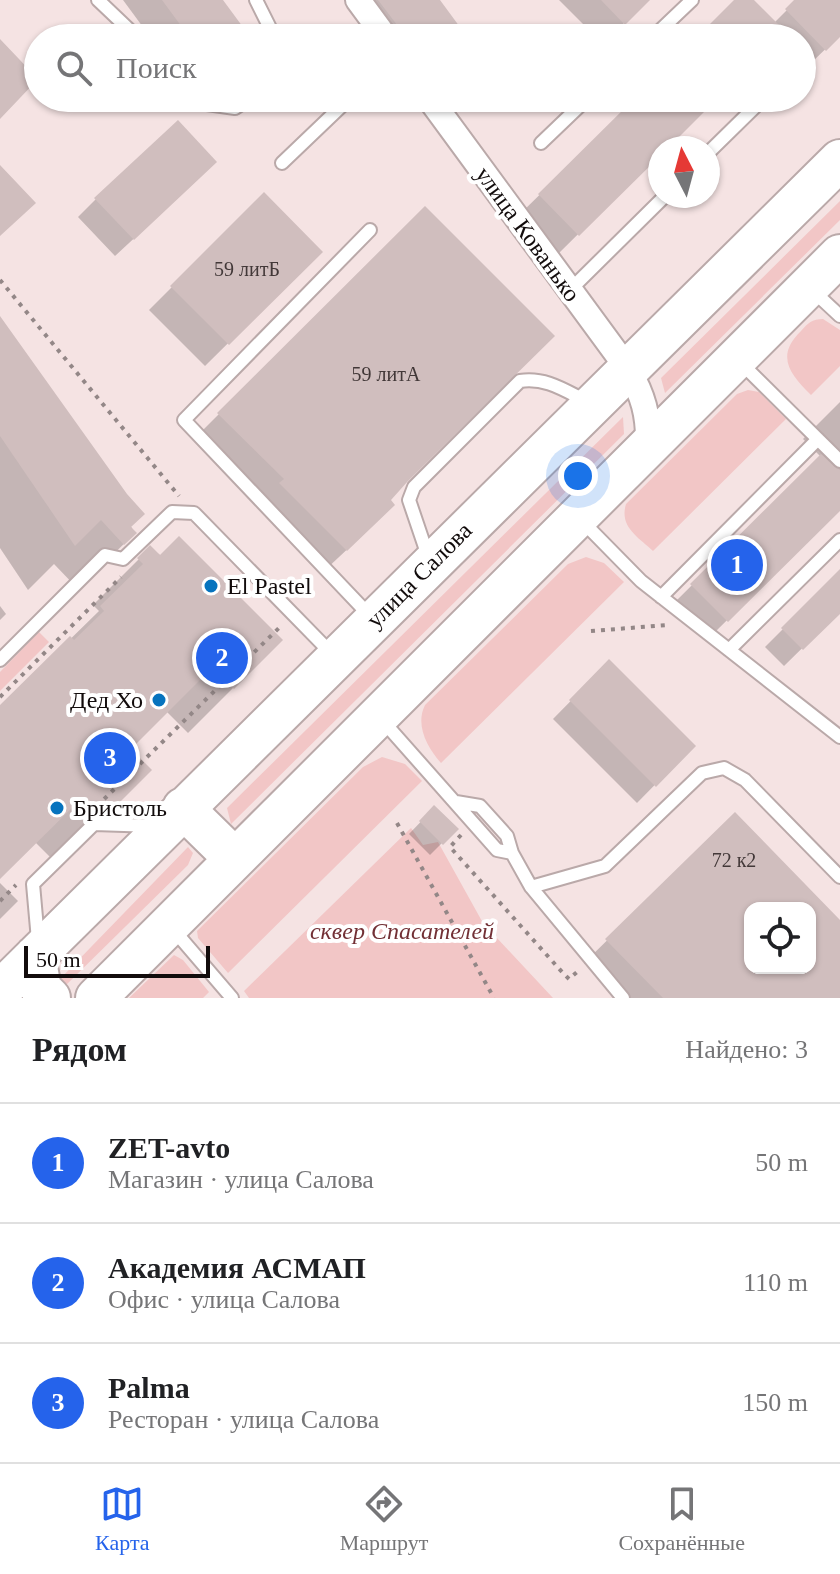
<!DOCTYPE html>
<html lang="ru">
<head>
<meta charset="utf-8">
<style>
  body { margin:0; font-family:Georgia,serif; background:#f6f6f6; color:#202124 }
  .controls { position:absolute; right:24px; bottom:24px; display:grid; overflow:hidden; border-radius:16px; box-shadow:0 2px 6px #0004 }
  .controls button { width:72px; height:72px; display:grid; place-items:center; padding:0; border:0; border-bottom:2px solid #e0e0e0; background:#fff; color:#202124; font:40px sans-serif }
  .compass { position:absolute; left:648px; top:136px; width:72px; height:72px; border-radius:50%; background:#fff; box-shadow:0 2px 6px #0004; rotate:354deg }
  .scale { position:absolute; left:24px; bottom:20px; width:186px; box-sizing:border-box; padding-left:8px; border:4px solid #120c0c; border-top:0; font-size:22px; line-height:28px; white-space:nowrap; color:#120c0c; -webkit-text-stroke:6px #fff; paint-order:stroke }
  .you { position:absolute; left:578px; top:476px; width:28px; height:28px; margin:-20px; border:6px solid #fff; border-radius:50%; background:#1a73e8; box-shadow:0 0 0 12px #1a73e833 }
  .badge { display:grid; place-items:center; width:52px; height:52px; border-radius:50%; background:#2563eb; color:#fff; font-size:26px; font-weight:700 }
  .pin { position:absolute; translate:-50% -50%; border:4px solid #fff; box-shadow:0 2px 8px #0006 }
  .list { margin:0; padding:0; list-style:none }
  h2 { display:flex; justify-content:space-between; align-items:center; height:104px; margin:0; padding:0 32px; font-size:34px }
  h2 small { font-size:26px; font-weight:400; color:#757577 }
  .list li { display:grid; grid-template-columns:52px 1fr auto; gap:24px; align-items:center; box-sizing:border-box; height:120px; padding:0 32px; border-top:2px solid #e0e0e0 }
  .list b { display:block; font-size:30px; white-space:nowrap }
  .list p { margin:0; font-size:26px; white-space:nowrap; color:#757577 }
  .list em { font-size:26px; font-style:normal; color:#757577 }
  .icon { flex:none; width:44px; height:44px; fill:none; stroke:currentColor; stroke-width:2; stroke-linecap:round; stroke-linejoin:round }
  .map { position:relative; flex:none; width:840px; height:998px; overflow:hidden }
  .search { position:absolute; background:#fff; box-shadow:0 2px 6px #0004; left:24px; right:24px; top:24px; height:88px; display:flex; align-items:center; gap:20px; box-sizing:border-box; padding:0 28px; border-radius:44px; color:#757577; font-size:30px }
  .sheet { height:464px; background:#fff }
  nav { display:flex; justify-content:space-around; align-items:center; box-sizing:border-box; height:112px; border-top:2px solid #e0e0e0; background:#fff; font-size:22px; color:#757577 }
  nav a { display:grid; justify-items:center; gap:4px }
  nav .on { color:#2563eb }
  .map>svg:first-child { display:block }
  .green { fill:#f2c6c6 }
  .shadow { fill:#0003; fill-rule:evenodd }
  .building { fill:#d0bebe; fill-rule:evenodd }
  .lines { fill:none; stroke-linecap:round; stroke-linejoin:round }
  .lane-casing { stroke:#baa9a9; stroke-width:16 }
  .street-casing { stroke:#baa9a9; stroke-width:28 }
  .primary-casing { stroke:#baa9a9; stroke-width:44 }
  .path { stroke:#938787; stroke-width:4; stroke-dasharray:4 6; stroke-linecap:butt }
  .lane { stroke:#fff; stroke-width:12 }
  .street { stroke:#fff; stroke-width:24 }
  .primary { stroke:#fff; stroke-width:40 }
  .poi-dot { fill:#0673be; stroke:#fff; stroke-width:3 }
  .labels { text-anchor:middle; stroke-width:8; stroke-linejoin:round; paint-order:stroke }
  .number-label { font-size:20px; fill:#423838 }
  .street-label { font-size:24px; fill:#120c0c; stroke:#fff }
  .poi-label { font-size:24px; fill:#120c0c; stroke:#fff; text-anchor:start }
  .park-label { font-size:24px; font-style:italic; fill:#723035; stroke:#fff }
</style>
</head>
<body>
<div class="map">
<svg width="840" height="998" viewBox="0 0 840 998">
  <rect width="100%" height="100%" fill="#f5e3e3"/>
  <path class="green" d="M 840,201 L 840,220 L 665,393 L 661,378 Z
    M 823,319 L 840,330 L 840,366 L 811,395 C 790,374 775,356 801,331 C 808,323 812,319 823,319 Z
    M 748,390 L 759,392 L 786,419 L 653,551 C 638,537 619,527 626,504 L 737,394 Z
    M 623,417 L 624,434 L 231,824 L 227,808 Z
    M 586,557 L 604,563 L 624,582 L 441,763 C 427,747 415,725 425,705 L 568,564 Z
    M 39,632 L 49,642 L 0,691 L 0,672 Z
    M 382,757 L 405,764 L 422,781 L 228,973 L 198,938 L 197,931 L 363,767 Z
    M 411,828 L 423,845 L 438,842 L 483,923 L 553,998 L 249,998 L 244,991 Z
    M 188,847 L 193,853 L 188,865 L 64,987 L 59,980 Z
    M 174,955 L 183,960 L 209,992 L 203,998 L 129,998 Z"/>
  <path class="shadow" d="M 123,0 L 221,0 L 248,38 L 151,38 Z
    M 354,0 L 437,0 L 450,38 L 368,38 L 358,25 L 366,16 Z
    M 559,0 L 647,0 L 609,38 L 597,38 Z
    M 737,0 L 751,0 L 774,23 L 797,0 L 839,0 L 840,35 L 811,63 L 802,53 L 802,38 L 698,38 Z
    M 638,98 L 716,98 L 665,148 L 660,148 L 660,153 L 555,257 L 516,218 Z
    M 197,180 L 115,256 L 78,217 L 96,199 Z
    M 264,195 L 320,252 L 205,366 L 149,310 Z
    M 425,208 L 370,528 L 323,572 L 258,507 L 262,503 L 196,437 Z
    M 0,320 L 135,533 L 78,589 L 54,564 L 28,590 L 0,548 Z
    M 840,402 L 840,508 L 709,638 L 674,603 L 821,457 L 803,439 Z
    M 150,548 L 281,640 L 188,733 L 166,711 L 128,749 L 149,770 L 59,860 L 53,860 L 35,842 L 0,876 L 0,708 L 99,611 L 93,605 Z
    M 840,572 L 840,611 L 784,666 L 765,647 Z
    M 0,606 L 6,614 L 0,620 Z
    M 609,662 L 693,746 L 637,803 L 553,719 Z
    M 434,808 L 456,829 L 430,855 L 409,834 Z
    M 735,815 L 840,922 L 840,998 L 618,998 L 584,963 ZM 750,908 L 810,908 L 810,968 L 750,968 Z
    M 0,883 L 18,901 L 0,919 Z"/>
  <path class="building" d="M 162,0 L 223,0 L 251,38 L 190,38 Z
    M 378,0 L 440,0 L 468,38 L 407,38 Z
    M 601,0 L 650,0 L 625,25 Z
    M 734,0 L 754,0 L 792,38 L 696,38 Z
    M 794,0 L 840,0 L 840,37 L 826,51 L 785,9 Z
    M 0,39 L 38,79 L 0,119 Z
    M 635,98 L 718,98 L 668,148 L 660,148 L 660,156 L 579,236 L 538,194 Z
    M 178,120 L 217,162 L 134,240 L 94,198 Z
    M 0,165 L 36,203 L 0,236 Z
    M 264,192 L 323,252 L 229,345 L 170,286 Z
    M 425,206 L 555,336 L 408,481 L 391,500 L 395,505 L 347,551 L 279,483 L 284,479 L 217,413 Z
    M 0,316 L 127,494 L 145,514 L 131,527 L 137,533 L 124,545 L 101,520 L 75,546 L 0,436 Z
    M 821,454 L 840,470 L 840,511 L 728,622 L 690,584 Z
    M 179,536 L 283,640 L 234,689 L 213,667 L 131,749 L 152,770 L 107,815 L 99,815 L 82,798 L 0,879 L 0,705 L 70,636 L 74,640 L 104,611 L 100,606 L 143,564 L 137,558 L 150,545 L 160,555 Z
    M 840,569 L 840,614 L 803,650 L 781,628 Z
    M 609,659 L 696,746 L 656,787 L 569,700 Z
    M 434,805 L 459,829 L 443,845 L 419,821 Z
    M 735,812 L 840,920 L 840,998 L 663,998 L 605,939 ZM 750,908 L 810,908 L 810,968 L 750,968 Z"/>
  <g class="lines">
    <defs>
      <path id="lane" d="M 98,0 L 138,38
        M 256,0 L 275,38
        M 652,38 L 692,0
        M 802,61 L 803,60
        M 201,98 L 207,104 L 235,108 L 250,98
        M 541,143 L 588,98
        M 708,153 L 764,98
        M 282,163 L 350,98
        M 370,230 L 184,420 L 371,617
        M 811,289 L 840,316
        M 569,291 L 665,196
        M 740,362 L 840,461
        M 582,521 L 641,581 L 840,737
        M 429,559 L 409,500 L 414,487 L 520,381 C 545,377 564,390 586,401
        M 661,597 L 818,439
        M 729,650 L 840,540
        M 0,660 L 105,555 L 123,559 L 172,512 L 194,513 L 334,656
        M 382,720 L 497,850 L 512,853
        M 456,802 L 480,806 L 507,836 L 512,853 L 531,887 L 623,998
        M 531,887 L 605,866 L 702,773 L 724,768 L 745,780 L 840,877
        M 172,928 L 232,998
        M 38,940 L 33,884 L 94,824 L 154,826"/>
      <path id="street" d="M 358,0 L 386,38
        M 429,98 L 628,369 C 643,395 649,415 648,446"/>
      <path id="primary" d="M 183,808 L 235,859
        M 35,956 L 41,989 L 50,998
        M 0,991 L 840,160
        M 96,998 L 840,255"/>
    </defs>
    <use href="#lane" class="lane-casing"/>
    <use href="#street" class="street-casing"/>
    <use href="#primary" class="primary-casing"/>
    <path class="path" d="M 0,280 L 179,496
      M 591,631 L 668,625
      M 0,697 L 121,577
      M 97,806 L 282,625
      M 397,823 L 494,998
      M 461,835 L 450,847 L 562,972 L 569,979 L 577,972
      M 0,901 L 16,885"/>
    <use href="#lane" class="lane"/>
    <use href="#street" class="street"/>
    <use href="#primary" class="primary"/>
  </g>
  <g class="poi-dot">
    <circle cx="211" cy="586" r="8"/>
    <circle cx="159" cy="700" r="8"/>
    <circle cx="57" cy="808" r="8"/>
  </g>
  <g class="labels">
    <g class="number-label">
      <text x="247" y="276">59 литБ</text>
      <text x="386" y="381">59 литА</text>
      <text x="734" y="867">72 к2</text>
    </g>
    <g class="street-label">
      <text transform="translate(528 234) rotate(54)" y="8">улица Кованько</text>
      <text transform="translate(419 575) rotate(-45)" y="8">улица Салова</text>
    </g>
    <g class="poi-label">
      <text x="227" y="594">El Pastel</text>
      <text x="143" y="708" text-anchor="end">Дед Хо</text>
      <text x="73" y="816">Бристоль</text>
    </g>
    <g class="park-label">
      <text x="402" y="939">cквер Спасателей</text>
    </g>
  </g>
</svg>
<div class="controls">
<button><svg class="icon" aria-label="locate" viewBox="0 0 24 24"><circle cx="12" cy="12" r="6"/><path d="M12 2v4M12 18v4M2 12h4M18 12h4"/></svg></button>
</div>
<svg class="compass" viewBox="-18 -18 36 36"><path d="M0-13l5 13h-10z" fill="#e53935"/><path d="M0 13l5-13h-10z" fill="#757577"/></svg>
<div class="scale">50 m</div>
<div class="you"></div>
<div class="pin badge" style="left:737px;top:565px">1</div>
<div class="pin badge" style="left:222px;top:658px">2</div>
<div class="pin badge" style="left:110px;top:758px">3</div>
<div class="search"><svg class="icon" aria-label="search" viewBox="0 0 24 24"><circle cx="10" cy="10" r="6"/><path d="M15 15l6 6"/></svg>Поиск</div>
</div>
<section class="sheet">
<h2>Рядом<small>Найдено: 3</small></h2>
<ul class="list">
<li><span class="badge">1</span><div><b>ZET-avto</b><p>Магазин · улица Салова</p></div><em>50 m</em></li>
<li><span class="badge">2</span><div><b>Академия АСМАП</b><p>Офис · улица Салова</p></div><em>110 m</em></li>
<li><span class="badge">3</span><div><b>Palma</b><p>Ресторан · улица Салова</p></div><em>150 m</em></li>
</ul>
</section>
<nav>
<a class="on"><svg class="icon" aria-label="map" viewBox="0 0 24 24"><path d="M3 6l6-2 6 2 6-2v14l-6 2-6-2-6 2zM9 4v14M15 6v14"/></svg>Карта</a>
<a><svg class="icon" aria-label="directions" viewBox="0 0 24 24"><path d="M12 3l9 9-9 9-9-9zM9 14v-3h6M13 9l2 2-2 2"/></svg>Маршрут</a>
<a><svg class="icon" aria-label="saved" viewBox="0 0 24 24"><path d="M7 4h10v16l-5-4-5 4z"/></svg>Сохранённые</a>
</nav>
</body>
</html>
